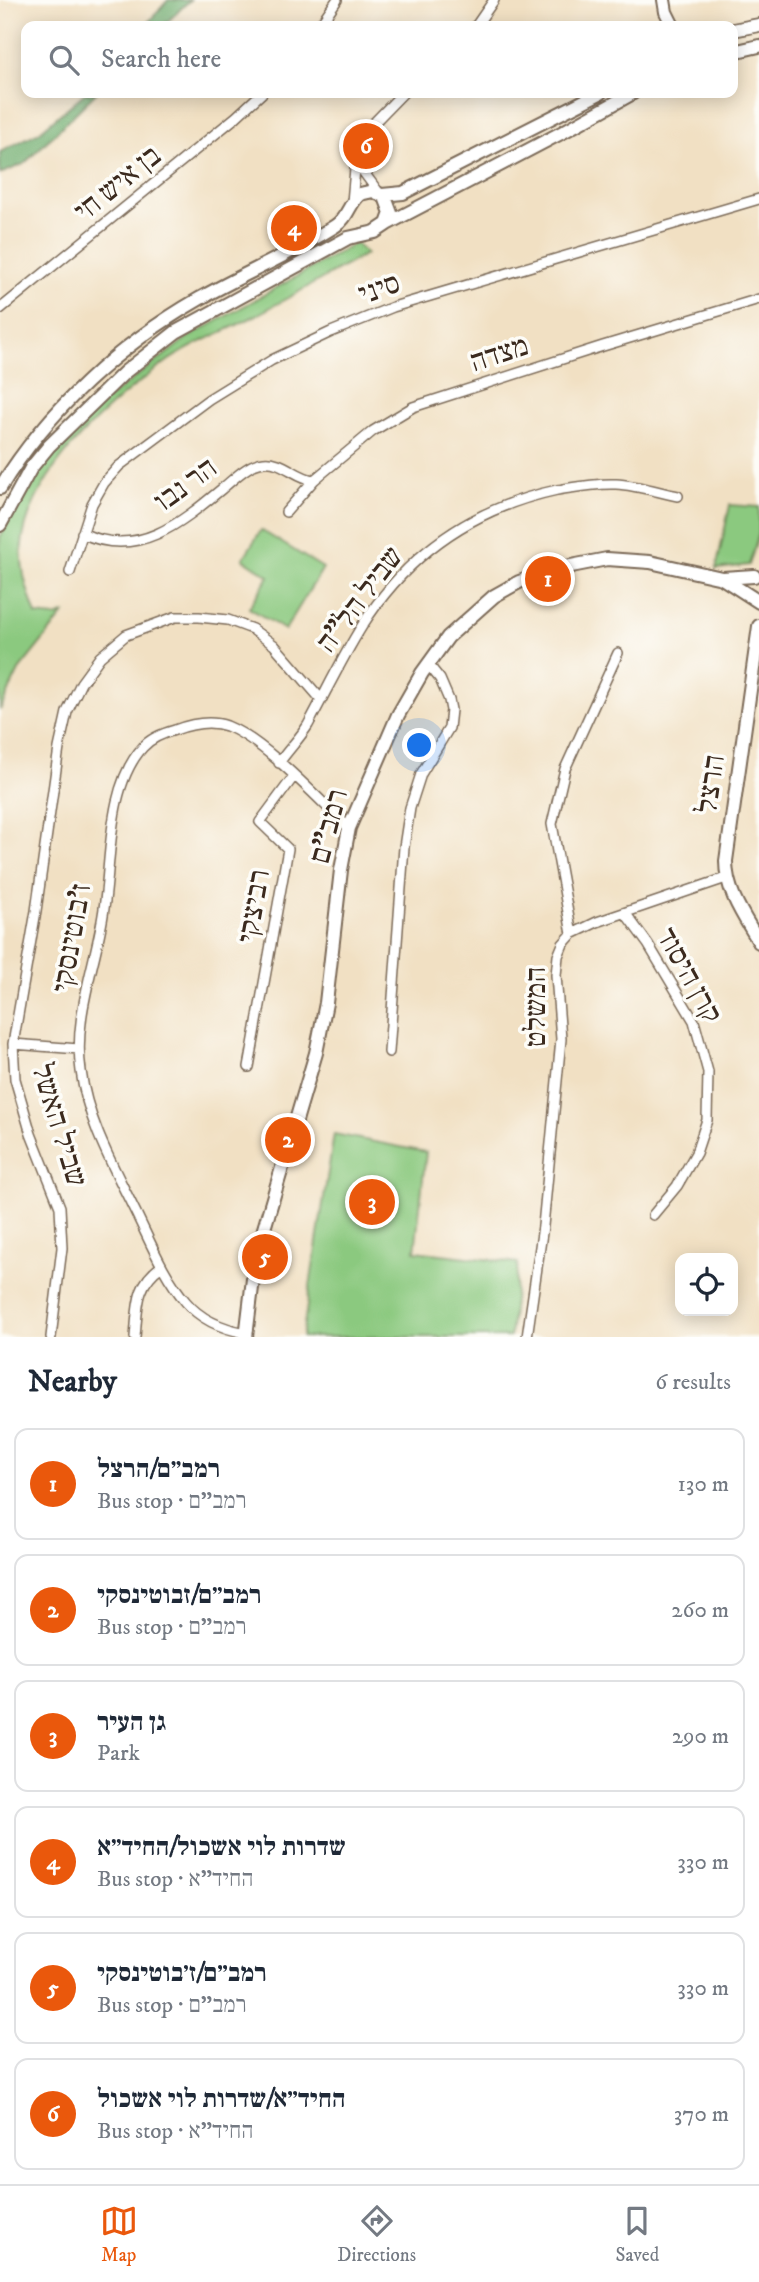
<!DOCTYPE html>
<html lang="en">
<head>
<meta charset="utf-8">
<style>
  body { margin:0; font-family:"IM FELL DW Pica","Frank Ruhl Libre",serif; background:#f2f2f3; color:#1f2937 }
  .controls { position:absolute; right:21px; bottom:21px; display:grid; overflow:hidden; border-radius:14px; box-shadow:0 4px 18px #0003 }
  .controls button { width:63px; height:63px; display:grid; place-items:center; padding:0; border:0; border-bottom:2px solid #e0e1e3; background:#fff; color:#1f2937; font:35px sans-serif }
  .you { position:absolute; left:420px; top:746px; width:24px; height:24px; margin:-18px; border:5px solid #fff; border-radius:50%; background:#1a73e8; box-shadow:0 0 0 10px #1a73e833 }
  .badge { display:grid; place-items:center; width:46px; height:46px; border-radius:50%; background:#ea580c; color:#fff; font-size:23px; font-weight:700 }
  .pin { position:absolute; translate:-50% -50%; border:4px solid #fff; box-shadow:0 2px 7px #0006 }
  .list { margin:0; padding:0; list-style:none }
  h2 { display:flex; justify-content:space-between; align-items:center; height:91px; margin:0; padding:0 28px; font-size:30px }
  h2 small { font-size:23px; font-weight:400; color:#747a83 }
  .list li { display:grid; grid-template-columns:46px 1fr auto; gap:21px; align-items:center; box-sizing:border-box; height:112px; margin:0 14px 14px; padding:0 14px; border:2px solid #e0e1e3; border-radius:14px }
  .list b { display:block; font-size:26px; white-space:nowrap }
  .list p { margin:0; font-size:23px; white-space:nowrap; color:#747a83 }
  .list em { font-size:23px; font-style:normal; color:#747a83 }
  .icon { flex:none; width:38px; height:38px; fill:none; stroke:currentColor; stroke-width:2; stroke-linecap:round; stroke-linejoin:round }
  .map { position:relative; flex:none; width:759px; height:1337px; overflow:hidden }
  .search { position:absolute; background:#fff; box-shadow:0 4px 18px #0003; left:21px; right:21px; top:21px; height:77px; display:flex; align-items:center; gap:18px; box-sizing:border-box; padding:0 24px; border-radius:14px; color:#747a83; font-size:26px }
  .sheet { height:847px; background:#fff }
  nav { display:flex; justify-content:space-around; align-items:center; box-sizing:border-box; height:98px; border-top:2px solid #e0e1e3; background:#fff; font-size:19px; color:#747a83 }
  nav a { display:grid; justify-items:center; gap:4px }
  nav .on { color:#ea580c }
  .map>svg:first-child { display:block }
  .green { fill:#8bc97f; stroke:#637a4e; stroke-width:2 }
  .forest { fill:#70ad6e; stroke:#566c46; stroke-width:2 }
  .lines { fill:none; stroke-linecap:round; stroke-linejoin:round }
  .street-casing { stroke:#7b6a58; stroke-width:12 }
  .secondary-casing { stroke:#7b6a58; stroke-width:16 }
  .street { stroke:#fff; stroke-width:9 }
  .secondary { stroke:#fff; stroke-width:12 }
  .labels { text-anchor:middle; stroke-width:7; stroke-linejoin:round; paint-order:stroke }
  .street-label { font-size:30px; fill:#3b2a1e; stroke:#fdfcf7 }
</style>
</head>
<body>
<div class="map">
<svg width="759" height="1337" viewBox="0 0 759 1337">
  <rect width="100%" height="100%" fill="#fdfcf7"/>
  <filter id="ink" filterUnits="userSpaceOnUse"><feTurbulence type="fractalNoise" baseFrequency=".0143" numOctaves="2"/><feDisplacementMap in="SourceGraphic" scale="14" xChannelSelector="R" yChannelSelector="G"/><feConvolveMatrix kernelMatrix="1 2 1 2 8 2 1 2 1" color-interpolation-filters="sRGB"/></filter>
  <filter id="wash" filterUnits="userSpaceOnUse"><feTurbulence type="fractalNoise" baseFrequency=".00686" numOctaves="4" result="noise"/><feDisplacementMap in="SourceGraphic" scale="28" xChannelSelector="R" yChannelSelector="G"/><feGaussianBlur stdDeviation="1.57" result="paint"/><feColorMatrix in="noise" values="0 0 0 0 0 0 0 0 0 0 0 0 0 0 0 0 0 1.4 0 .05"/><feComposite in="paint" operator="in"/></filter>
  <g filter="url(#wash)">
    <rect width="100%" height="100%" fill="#f1e0c3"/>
    <path class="green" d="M 356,243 L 366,254 C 326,276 286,300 245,321 C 219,334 188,346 165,363 C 108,404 37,466 23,537 C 18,564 27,590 36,615 L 55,617 L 64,614 L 19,670 L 0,710 L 0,537 L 20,500 L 45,463 L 98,406 L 187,338 Z
      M 730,505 L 759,507 L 759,533 L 749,565 L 716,569 Z
      M 261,530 L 323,568 L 285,630 L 249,608 L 269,576 L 243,559 Z
      M 334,1134 L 426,1152 L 415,1251 L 518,1263 L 510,1337 L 302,1337 Z"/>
    <path class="forest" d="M 168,0 L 190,0 L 163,26 L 145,26 Z
      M 85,93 L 96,93 L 24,164 L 0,174 L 0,152 L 39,132 Z"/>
  </g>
  <g filter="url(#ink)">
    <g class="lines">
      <defs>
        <path id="street" d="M 319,26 L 337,0
          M 476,26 L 494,0
          M 359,155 L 362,170 L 379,193
          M 352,202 L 356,158 L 362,135 L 403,93
          M 0,309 L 236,117 L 262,93
          M 286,512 L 314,480 L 373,431 L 413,407 L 603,346 L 759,299
          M 82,533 C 138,560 182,522 224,487 C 236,477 248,464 264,462 C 283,460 296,478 314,480
          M 70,572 L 92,504 L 104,483 L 119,466 L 209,399 L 272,360 L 331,332 L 393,307 L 759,199
          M 279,763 C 288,750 300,738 308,725 C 326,692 342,658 362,626 C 408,553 473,508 557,490 C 576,487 597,483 616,484 C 636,485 658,492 678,496
          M 626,914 L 648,944 L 694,1021 L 708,1072 L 707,1120 L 696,1153 L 677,1186 L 653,1215
          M 572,934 L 552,824 L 565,769 L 618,653
          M 13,1044 L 79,1049
          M 389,1052 L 404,847 L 410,808 L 421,774 L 449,728 L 451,710 L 449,700 L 440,679 L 428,664
          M 249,1067 L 288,849 L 260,822 L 294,776
          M 246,1333 C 224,1329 201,1320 186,1302 C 163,1275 150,1241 134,1209 C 113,1166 87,1120 81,1071 C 73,1019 95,966 103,915 C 112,863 106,787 143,747 C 150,739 164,733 175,730 C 191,724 210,720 227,726 C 265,741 318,799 349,828
          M 51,1337 L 62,1248 L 60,1207 L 31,1134 L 15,1079 L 13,1044 L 36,911 L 59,748 L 67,712 L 81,683 L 100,657 L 126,635 L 175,617 L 199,617 L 228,620 L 252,629 L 274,645 L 320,698
          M 135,1337 C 138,1308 135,1284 162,1266
          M 527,1337 L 543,1226 L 561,1039 L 556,975 L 558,956 L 563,944 L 572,934 L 597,922 L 726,878"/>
        <path id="secondary" d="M 664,0 L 666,12 L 673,26
          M 733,30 L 759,25
          M 733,52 L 759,46
          M 382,195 L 403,193 L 600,93
          M 0,488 C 48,410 119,345 199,299 C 243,274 291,254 335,226 C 348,218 349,203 360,194 L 373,191 L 385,197 L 391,213 L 387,224
          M 0,525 L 31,468 L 49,446 L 125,372 L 176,332 L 348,238 L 375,232 L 387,224 L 563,132 L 633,93
          M 723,578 L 754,576
          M 759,626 L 726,861 C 726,892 744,916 759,942
          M 246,1337 L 253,1279 L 263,1232 L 316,1053 L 326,1003 L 341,870 L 349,828 L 398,715 L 422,673 L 448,637 L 494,596 L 519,582 L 561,568 L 607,559 L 650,562 L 722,578 L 759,602"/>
      </defs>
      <use href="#street" class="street-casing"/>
      <use href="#secondary" class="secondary-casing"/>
      <use href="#street" class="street"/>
      <use href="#secondary" class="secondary"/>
    </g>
  </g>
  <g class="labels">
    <g class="street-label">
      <text transform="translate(117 183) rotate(-39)" y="10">בן איש חי</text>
      <text transform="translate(379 288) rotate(-20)" y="10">סיני</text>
      <text transform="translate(499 353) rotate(-18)" y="10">מצדה</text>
      <text transform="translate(185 484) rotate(-36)" y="10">הר נבו</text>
      <text transform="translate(359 599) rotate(-53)" y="10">שביל הל"ה</text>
      <text transform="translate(710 784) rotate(-82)" y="10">הרצל</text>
      <text transform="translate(328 826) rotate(-75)" y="10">רמב"ם</text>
      <text transform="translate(253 906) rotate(-80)" y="10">רביצקי</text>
      <text transform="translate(71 938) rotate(-80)" y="10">ז'בוטינסקי</text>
      <text transform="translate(690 975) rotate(61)" y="10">קרן היסוד</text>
      <text transform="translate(535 1007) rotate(-90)" y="10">המשלט</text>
      <text transform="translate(60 1125) rotate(73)" y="10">שביל האשל</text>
    </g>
  </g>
</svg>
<div class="controls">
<button><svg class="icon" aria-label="locate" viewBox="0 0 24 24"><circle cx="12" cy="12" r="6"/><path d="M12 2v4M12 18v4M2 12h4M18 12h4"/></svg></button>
</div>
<div class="you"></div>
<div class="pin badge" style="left:548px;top:579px">1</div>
<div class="pin badge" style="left:288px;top:1140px">2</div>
<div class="pin badge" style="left:372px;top:1202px">3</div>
<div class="pin badge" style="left:294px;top:228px">4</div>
<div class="pin badge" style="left:265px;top:1257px">5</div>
<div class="pin badge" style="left:366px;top:146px">6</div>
<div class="search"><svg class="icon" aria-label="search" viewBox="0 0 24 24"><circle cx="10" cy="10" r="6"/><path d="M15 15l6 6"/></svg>Search here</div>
</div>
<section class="sheet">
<h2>Nearby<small>6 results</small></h2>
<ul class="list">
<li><span class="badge">1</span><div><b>רמב״ם/הרצל</b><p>Bus stop · רמב&quot;ם</p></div><em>130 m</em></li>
<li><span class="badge">2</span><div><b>רמב״ם/זבוטינסקי</b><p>Bus stop · רמב&quot;ם</p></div><em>260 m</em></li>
<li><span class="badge">3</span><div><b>גן העיר</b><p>Park</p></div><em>290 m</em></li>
<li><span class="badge">4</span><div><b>שדרות לוי אשכול/החיד״א</b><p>Bus stop · החיד&quot;א</p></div><em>330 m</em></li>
<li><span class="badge">5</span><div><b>רמב״ם/ז׳בוטינסקי</b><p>Bus stop · רמב&quot;ם</p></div><em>330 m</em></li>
<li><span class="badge">6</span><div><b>החיד״א/שדרות לוי אשכול</b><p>Bus stop · החיד&quot;א</p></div><em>370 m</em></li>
</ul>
</section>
<nav>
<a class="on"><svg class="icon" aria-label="map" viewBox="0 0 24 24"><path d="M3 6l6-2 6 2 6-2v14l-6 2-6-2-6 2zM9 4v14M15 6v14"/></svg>Map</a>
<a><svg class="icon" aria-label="directions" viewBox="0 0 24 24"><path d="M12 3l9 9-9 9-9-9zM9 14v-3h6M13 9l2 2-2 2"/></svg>Directions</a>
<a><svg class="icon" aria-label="saved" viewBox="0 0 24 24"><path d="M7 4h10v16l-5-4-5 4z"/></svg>Saved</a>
</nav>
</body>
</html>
